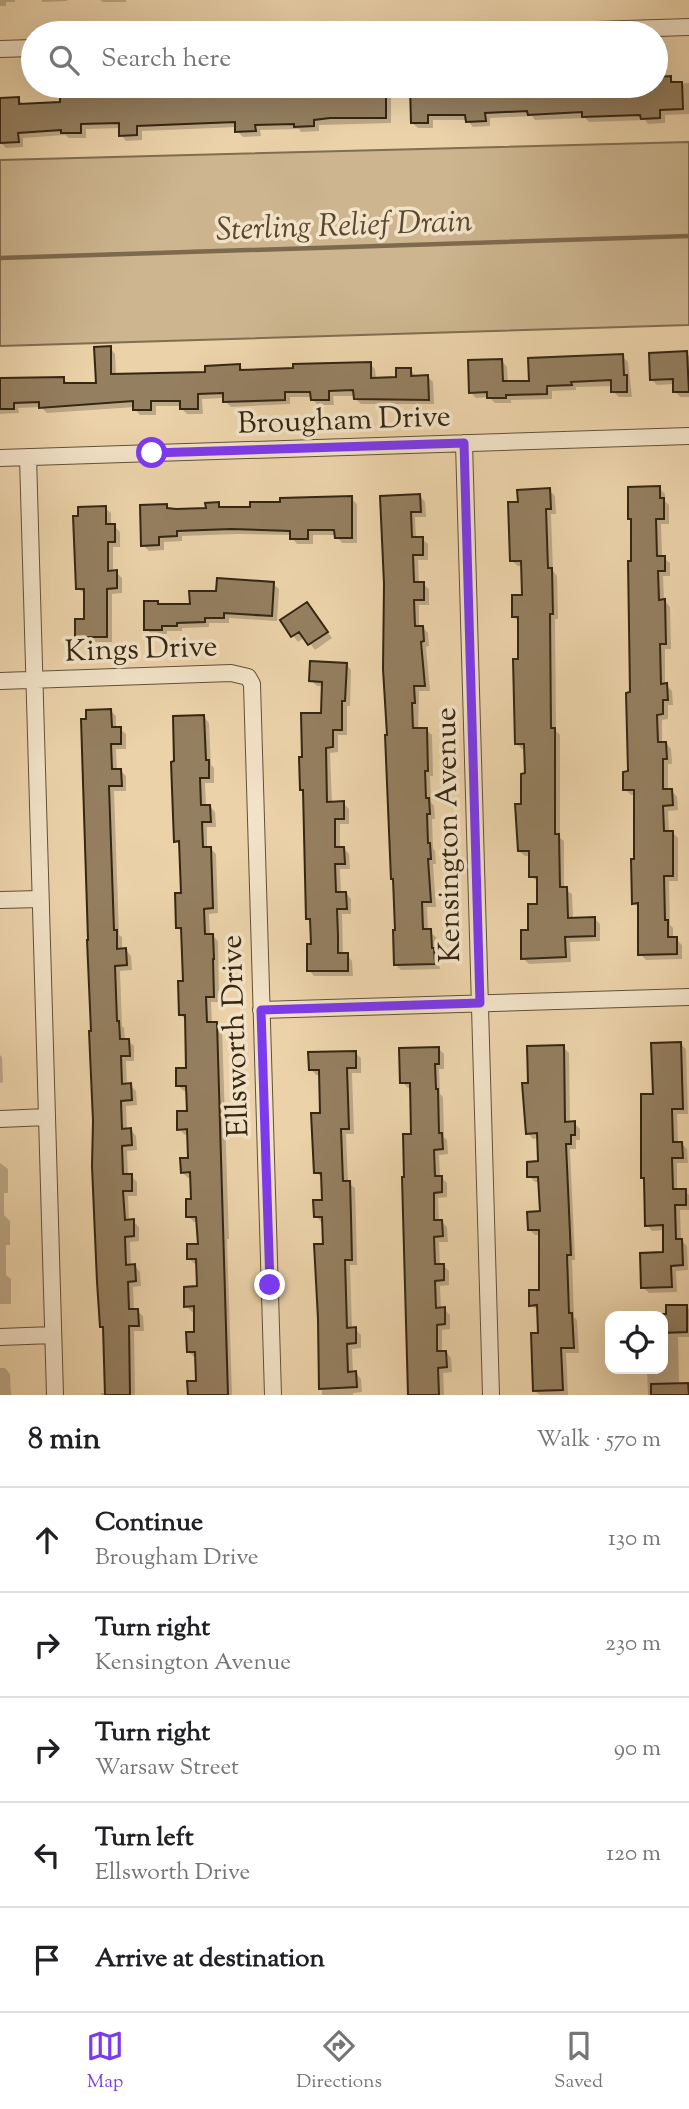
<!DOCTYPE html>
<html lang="en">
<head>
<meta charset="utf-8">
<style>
  body { margin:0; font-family:"Sorts Mill Goudy",serif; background:#f2f2f2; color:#202124 }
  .controls { position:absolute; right:21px; bottom:21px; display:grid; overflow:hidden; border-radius:14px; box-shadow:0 7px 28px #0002 }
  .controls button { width:63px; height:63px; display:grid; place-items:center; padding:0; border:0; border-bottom:2px solid #e0e0e0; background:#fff; color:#202124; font:35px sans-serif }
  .stop { position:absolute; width:21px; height:21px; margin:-16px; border:5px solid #7c3aed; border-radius:50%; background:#fff }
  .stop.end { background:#7c3aed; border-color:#fff; box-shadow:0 2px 7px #0008 }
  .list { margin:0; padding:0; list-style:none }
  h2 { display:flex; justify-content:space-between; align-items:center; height:91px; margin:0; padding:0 28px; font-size:30px }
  h2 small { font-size:23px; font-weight:400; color:#757577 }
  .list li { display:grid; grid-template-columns:46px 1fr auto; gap:21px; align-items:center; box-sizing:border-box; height:105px; padding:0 28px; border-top:2px solid #e0e0e0 }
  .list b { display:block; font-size:26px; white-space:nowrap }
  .list p { margin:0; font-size:23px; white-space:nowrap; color:#757577 }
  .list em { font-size:23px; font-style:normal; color:#757577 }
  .icon { flex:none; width:38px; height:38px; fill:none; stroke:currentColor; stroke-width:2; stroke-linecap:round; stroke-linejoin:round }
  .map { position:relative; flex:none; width:689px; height:1395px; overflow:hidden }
  .search { position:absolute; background:#fff; box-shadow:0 7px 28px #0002; left:21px; right:21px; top:21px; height:77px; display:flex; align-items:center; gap:18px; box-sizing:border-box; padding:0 24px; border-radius:38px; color:#757577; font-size:26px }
  .sheet { height:616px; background:#fff }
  nav { display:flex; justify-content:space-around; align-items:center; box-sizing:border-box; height:98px; border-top:2px solid #e0e0e0; background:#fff; font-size:19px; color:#757577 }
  nav a { display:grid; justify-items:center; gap:4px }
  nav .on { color:#7c3aed }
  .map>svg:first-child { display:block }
  .green { fill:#ccb58f; stroke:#806e50; stroke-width:2 }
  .shadow { fill:#0003 }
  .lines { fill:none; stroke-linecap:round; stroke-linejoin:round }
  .stream { stroke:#7d6a4d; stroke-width:4.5 }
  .building { fill:#947f60; stroke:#352611; stroke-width:2 }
  .street-casing { stroke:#625137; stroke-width:18 }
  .street { stroke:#f2e2c7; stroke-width:16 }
  .route { stroke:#7c3aed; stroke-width:9 }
  .labels { text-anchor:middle; stroke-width:7; stroke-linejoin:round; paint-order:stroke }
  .street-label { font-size:30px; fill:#352611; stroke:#f2e2c7 }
  .water-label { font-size:32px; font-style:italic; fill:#59482f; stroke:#f2e2c7 }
</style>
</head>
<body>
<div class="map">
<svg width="689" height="1395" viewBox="0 0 689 1395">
  <rect width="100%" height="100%" fill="#ebd2a9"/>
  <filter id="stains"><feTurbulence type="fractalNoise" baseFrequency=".00286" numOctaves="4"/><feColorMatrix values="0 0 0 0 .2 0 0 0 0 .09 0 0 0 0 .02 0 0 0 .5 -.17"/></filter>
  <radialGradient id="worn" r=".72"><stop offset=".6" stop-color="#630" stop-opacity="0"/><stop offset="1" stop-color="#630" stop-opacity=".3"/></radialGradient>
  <path class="green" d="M 689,142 L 689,325 L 0,346 L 0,160 Z"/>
  <path class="shadow" d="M 0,0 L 15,0 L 15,2 L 6,2 L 6,6 L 0,6 Z
    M 41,0 L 67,0 L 67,1 L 43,2 Z
    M 100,0 L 126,0 L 126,2 L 103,2 Z
    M 656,78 L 670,78 L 676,84 L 689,83 L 689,114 L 665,115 L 665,123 L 648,124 L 645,120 L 589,122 L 585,118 L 535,120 L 532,116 L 490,118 L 490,126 L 473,127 L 467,120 L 433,120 L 433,128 L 418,128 L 412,123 L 412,86 L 436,86 L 440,90 L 466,90 L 466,86 L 500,86 L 509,89 L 583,86 L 656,86 Z
    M 319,86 L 324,92 L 366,93 L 385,90 L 391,96 L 391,123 L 319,125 L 319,131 L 301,132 L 299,129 L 260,130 L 261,136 L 243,137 L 237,131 L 237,127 L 142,131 L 142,140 L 126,141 L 121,135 L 120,128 L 86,129 L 86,138 L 69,138 L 65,135 L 23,138 L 23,147 L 6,148 L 0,142 L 0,100 L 18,99 L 24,105 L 62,104 L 91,93 L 97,98 L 193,92 L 199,98 L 236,98 L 260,92 L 266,98 L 295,97 Z
    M 110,348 L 115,354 L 116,375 L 207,373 L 239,366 L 245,371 L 370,364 L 375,369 L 376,379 L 398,378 L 410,369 L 416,377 L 428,377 L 433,382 L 434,404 L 361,404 L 355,398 L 355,396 L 333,396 L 334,405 L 318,405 L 313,400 L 312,397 L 290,397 L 290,404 L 231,407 L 225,401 L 225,398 L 202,399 L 203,414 L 187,414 L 182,409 L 182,406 L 156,406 L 156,415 L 140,415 L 135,409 L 135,407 L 47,413 L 41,407 L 18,408 L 19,413 L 0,414 L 0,380 L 63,378 L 69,385 L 97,384 Z
    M 686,353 L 689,356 L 689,397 L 680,397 L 675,391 L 674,384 L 657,385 L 651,379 Z
    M 622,356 L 628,362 L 632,397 L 619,397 L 613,391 L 613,386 L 576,387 L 576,390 L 552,391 L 552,399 L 511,400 L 511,403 L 495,403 L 489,397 L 476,398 L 470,392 L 502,361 L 507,367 L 508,383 L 531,383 Z
    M 659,488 L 665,494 L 665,501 L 669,505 L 669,524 L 661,524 L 662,557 L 670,563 L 670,576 L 663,576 L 664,600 L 670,607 L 671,649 L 665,649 L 665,684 L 672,691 L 673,705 L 668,705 L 668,719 L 662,720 L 662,743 L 666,743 L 671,749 L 672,764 L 668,764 L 668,791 L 672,791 L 677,797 L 678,810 L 668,811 L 669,832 L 672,832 L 678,838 L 678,881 L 669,881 L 670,925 L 673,928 L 673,939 L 676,939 L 682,945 L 682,959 L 646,960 L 640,954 L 639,909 L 634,903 L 636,795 L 631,795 L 625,789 L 630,773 L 632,694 L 632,521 L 630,519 Z
    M 549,490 L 555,496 L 556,514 L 551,514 L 553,571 L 557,576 L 558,619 L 555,619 L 556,731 L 560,735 L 560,838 L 564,841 L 564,889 L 572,894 L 573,919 L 594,918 L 600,924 L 600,941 L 570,942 L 571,962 L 529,964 L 523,958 L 539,906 L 539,882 L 531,877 L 531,856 L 525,856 L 519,851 L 527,775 L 526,749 L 522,749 L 517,744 L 520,661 L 519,622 L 514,617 L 523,597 L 523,566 L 518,566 L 512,561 L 519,503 Z
    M 420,496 L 425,502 L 426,517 L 415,517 L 416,539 L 422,539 L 428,544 L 428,560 L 418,560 L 419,584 L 423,584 L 429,589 L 429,605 L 419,605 L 419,627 L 422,627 L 428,633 L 429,646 L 426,647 L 430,691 L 419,691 L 418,730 L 426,730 L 432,735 L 433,776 L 430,776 L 431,802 L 434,806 L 435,819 L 432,819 L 433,848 L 435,851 L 436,864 L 433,864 L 436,907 L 427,907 L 428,931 L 436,937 L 440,969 L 401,970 L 396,965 L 397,932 L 381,498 Z
    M 351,498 L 357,504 L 357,543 L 342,543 L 336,535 L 313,535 L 313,544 L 297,544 L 292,538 L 292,535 L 237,534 L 182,536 L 182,541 L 164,542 L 164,550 L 149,551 L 143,545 L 166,505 L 171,511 L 208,510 L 218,504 L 224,509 L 252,509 L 282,504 Z
    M 105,508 L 111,513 L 111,526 L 114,526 L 120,532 L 120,547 L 113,547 L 113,572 L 116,572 L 122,578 L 122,593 L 112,594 L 112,642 L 82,642 L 77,636 L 86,620 L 85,594 L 77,588 Z
    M 273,584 L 279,589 L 277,621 L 229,618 L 229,623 L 209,623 L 209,627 L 182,628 L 182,631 L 167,631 L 167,634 L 152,634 L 146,629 L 157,602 L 160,605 L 192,605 L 218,593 Z
    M 307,604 L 332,638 L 315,650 L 305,637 L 298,642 L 282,621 Z
    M 346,664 L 351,670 L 350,706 L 347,706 L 347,735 L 338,735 L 338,752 L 330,753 L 332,803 L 343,803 L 349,809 L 349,824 L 340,824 L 340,849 L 344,849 L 349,854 L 350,869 L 340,869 L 341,894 L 346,893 L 351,899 L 351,914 L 342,914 L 343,955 L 347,955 L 352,961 L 353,976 L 314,976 L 309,970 L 313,946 L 312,923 L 308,918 L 304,792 L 302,789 L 304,759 L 323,714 L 324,686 L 317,686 L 311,680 Z
    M 110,710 L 116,716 L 116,729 L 120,729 L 126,734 L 126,749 L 116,749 L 117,771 L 120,770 L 126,776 L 126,791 L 114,791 L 119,935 L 122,937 L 122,950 L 126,950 L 131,956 L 132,970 L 120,971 L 122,1026 L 124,1028 L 125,1041 L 128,1041 L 134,1046 L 134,1061 L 126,1061 L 127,1085 L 130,1085 L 136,1091 L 137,1105 L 126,1106 L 127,1130 L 131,1130 L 136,1136 L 137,1150 L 127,1151 L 128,1176 L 131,1176 L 137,1182 L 137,1196 L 128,1196 L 129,1222 L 133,1221 L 139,1227 L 139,1241 L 130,1242 L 131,1266 L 135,1266 L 140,1272 L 141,1286 L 133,1287 L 134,1311 L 137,1311 L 143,1316 L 144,1331 L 134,1331 L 135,1395 L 101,1395 L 101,1393 L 106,1393 L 105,1329 L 101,1326 L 95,1192 Z
    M 204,717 L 209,723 L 211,765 L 214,768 L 214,783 L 205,783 L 206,806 L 210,806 L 215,812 L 216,827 L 207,827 L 207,849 L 211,849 L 216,854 L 218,913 L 209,914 L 210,936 L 213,936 L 218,941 L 219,1002 L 211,1002 L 212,1024 L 216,1024 L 222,1029 L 229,1239 L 227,1239 L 232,1395 L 190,1395 L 198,1382 L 197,1357 L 194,1357 L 188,1351 L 196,1334 L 196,1311 L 192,1312 L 186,1306 L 199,1288 L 198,1264 L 195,1264 L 189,1259 L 199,1246 L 198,1222 L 194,1222 L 188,1216 L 193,1200 L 192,1178 L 188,1178 L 182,1172 L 190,1160 L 189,1134 L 185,1135 L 179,1129 L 189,1113 L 188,1091 L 184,1091 L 178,1086 L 188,1069 L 186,1020 L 181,1015 L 185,982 L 183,933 L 178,927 L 182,894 L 181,846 L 176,841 Z
    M 680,1044 L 686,1049 L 688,1114 L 677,1114 L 678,1144 L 681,1143 L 687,1149 L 688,1163 L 677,1163 L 677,1191 L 685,1191 L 689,1195 L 689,1210 L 680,1210 L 681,1240 L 687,1246 L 688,1270 L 676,1271 L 677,1292 L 649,1293 L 643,1287 L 665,1253 L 665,1230 L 652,1231 L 647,1225 L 645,1180 L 643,1178 L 655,1096 Z
    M 563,1047 L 569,1053 L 570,1123 L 574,1123 L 580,1129 L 580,1140 L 576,1140 L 576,1149 L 570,1149 L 575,1260 L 572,1260 L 574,1317 L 577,1320 L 579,1353 L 566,1353 L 568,1395 L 540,1395 L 535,1391 L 540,1335 L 539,1311 L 531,1305 L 541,1292 L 540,1235 L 535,1235 L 529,1229 L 542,1213 L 540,1182 L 535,1182 L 529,1176 L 540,1163 L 539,1138 L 533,1139 L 528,1133 L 530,1085 Z
    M 438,1048 L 444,1054 L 444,1069 L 439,1069 L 440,1094 L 443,1097 L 444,1137 L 447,1140 L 448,1154 L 439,1155 L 440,1176 L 447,1183 L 447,1197 L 438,1198 L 439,1222 L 442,1222 L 447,1227 L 448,1242 L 439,1242 L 440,1265 L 443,1265 L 449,1271 L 449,1285 L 440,1286 L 441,1309 L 444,1309 L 450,1315 L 450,1329 L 442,1330 L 442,1353 L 446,1352 L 451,1358 L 452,1372 L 443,1373 L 444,1395 L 410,1395 L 413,1135 L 411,1088 L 408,1088 L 402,1082 Z
    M 355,1053 L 361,1058 L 361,1073 L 352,1073 L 354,1134 L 346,1134 L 348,1183 L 355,1188 L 356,1223 L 357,1265 L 350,1265 L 352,1329 L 355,1329 L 361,1335 L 361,1348 L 352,1349 L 353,1373 L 356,1373 L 361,1379 L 362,1392 L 353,1393 L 353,1395 L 322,1395 L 320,1318 L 325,1246 L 324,1222 L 321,1222 L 316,1216 L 324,1202 L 322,1178 L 316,1172 L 322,1115 L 321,1075 L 316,1075 L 311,1069 Z
    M 0,1055 L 2,1057 L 3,1082 L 0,1083 Z
    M 0,1163 L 8,1169 L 8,1193 L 4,1193 L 4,1215 L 10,1221 L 10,1245 L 6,1245 L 6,1275 L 11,1279 L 11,1304 L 0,1304 Z
    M 686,1307 L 689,1309 L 689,1337 L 678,1337 L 679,1385 L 688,1385 L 689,1395 L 648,1395 L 647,1369 L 663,1369 L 663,1316 L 661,1316 L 668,1315 Z
    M 0,1368 L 5,1368 L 10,1374 L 11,1395 L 0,1395 Z"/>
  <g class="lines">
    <path class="stream" d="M 0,258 L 689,236"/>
  </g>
  <path class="building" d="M 671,76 L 671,82 L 682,82 L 683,109 L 660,110 L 660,118 L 641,119 L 640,115 L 582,117 L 582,112 L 528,115 L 527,111 L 485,113 L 486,121 L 466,122 L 465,115 L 428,115 L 428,123 L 411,123 L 410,86 L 437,86 L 437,88 L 464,88 L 464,86 L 508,86 L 508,88 L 656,86 L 656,77 Z
    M 293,86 L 319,86 L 320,91 L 329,92 L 364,92 L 364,88 L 386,88 L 386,118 L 330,118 L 314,120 L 314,126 L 294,127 L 294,124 L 255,125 L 256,131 L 235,132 L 235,122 L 137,126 L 137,135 L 119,136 L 119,123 L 81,124 L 81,133 L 61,133 L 61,130 L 18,133 L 19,142 L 0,143 L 0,98 L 19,97 L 19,104 L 60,102 L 60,92 L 92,91 L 92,97 L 194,90 L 194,97 L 234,96 L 234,91 L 261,90 L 261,96 L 293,95 Z
    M 111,346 L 111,374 L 205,372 L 205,366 L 240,364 L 240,370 L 293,368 L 293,364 L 371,362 L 371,378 L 396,377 L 396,368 L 411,368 L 411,376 L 428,375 L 429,400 L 354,399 L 353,390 L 329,391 L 329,400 L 311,400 L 310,392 L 285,392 L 285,400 L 223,402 L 223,393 L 198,394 L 198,409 L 180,409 L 180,401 L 151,401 L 151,410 L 133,410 L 133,401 L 39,408 L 39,402 L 14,403 L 14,409 L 0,409 L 0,378 L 64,377 L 64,383 L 96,383 L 94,347 Z
    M 687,351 L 689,392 L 673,392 L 673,379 L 650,380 L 649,353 Z
    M 623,354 L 624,375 L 627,375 L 627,392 L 611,392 L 611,380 L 571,382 L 572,385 L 547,386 L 547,394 L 506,395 L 506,398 L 487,398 L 487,392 L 469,393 L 468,360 L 502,359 L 503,381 L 529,381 L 528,358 Z
    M 660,486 L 660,498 L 664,498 L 664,519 L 656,519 L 657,556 L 665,556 L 665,571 L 658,571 L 659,600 L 665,599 L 666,644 L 660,644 L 661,684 L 667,683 L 668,700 L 663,700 L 663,714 L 657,715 L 658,742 L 666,742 L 667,759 L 663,759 L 663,789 L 672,789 L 673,805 L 663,806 L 664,831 L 673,831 L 673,876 L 664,876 L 665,920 L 668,920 L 668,937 L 677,937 L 677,954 L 638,955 L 638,903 L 632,904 L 631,859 L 634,859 L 634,790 L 623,790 L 623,772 L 628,771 L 626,693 L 630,692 L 628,561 L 631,561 L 631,519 L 628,519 L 628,487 Z
    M 550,488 L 551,509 L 546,509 L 548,568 L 552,568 L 553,614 L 550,614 L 551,728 L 555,728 L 555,834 L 559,834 L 560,887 L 567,887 L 568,918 L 595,917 L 595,936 L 565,937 L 566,957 L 521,959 L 521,930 L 528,930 L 528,904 L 537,904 L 537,877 L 529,877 L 529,851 L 518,851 L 515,804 L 521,804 L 521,774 L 525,773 L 524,744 L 515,744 L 513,659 L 518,659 L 518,617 L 512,617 L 512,595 L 522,595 L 521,561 L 510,561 L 508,502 L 518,502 L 517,490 Z
    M 420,494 L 421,512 L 411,512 L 412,537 L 423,537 L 423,555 L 413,555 L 414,582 L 424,582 L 424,600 L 414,600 L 415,626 L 423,626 L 424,641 L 421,642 L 425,686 L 414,686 L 415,703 L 412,703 L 413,728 L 427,728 L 428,771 L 425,771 L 426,798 L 429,798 L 430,814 L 427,814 L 428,843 L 430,843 L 431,859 L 428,859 L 431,902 L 422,902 L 423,929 L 431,929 L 432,948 L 434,948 L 435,964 L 394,965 L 393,930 L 395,930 L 393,879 L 391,879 L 385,735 L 387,735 L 383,669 L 384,584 L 380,496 Z
    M 352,496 L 352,538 L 335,538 L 334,530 L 308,530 L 308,539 L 290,539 L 290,531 L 231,529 L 177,531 L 177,536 L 159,537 L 159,545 L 141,546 L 140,505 L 167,504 L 167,508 L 176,509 L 206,508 L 205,503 L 219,502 L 219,507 L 250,507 L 250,502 L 280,502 L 280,498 Z
    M 106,506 L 106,524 L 115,524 L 115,542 L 108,542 L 108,571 L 117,570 L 117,588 L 107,589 L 107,637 L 75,637 L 75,619 L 84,619 L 84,589 L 76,589 L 73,516 L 78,516 L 78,507 Z
    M 217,578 L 274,582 L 272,616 L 224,613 L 224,618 L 205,618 L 205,622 L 177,623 L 177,626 L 162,626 L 162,630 L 144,630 L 144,601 L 158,601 L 158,604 L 190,604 L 189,591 L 216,591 Z
    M 307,602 L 328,632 L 308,645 L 299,632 L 291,637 L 280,620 Z
    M 310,661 L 347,663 L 345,701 L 342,701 L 342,730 L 333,730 L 333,747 L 326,748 L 327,802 L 344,801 L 344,819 L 335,819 L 335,847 L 344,847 L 345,864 L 335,864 L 336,892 L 346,892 L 347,909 L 337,909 L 338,936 L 338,953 L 348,953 L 348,971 L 307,971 L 307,944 L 311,944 L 310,919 L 306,919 L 303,790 L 300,790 L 299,757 L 302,757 L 301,713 L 321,713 L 322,682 L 309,681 Z
    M 111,709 L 112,727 L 121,727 L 121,744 L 111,744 L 112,769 L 121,769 L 122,786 L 109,786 L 114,930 L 117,930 L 117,949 L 126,948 L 127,965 L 115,966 L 117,1021 L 119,1021 L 120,1039 L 129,1039 L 130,1056 L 121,1056 L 122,1084 L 131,1083 L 132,1100 L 121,1101 L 122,1129 L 131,1128 L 132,1145 L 122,1146 L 123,1174 L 132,1174 L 132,1191 L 123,1191 L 125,1220 L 134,1219 L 134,1236 L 125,1237 L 126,1265 L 135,1264 L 136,1281 L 128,1282 L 129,1309 L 138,1309 L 139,1326 L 129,1326 L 130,1395 L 105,1395 L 103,1327 L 100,1327 L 97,1282 L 92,1166 L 93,1121 L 89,1031 L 91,1031 L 87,940 L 88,940 L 81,719 L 86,719 L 86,710 Z
    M 204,715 L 206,760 L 209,760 L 209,778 L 200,778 L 201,805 L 210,805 L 211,822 L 202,822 L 203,847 L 211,847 L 213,908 L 204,909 L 205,934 L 213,934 L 214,959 L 213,959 L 214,997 L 206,997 L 207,1022 L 217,1022 L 228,1395 L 188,1395 L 187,1381 L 196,1381 L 195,1352 L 187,1352 L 186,1332 L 194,1332 L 194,1306 L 184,1307 L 184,1287 L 197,1286 L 196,1259 L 187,1259 L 187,1244 L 198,1244 L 196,1217 L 186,1217 L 186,1199 L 191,1199 L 190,1172 L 181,1173 L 180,1158 L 188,1158 L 187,1129 L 177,1130 L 177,1111 L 187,1111 L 186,1086 L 176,1086 L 176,1068 L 186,1068 L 185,1015 L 179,1015 L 178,981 L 183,981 L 181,928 L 176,928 L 175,893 L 181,893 L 179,841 L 174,842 L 171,762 L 174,761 L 173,716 Z
    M 681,1042 L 683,1109 L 672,1109 L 673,1142 L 682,1142 L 683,1158 L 672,1158 L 673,1189 L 686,1189 L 686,1205 L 675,1205 L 676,1239 L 682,1239 L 683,1265 L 671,1266 L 672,1287 L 641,1288 L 640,1253 L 663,1252 L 663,1225 L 645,1226 L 644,1178 L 641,1178 L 641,1094 L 653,1094 L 651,1043 Z
    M 564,1045 L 565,1122 L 575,1121 L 575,1135 L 571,1135 L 571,1144 L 566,1144 L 571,1255 L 567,1255 L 569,1313 L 572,1313 L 574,1348 L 561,1348 L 563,1390 L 533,1391 L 531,1333 L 538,1333 L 537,1305 L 529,1306 L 529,1290 L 539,1290 L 539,1230 L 528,1230 L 527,1212 L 540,1211 L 538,1177 L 527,1177 L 527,1162 L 538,1161 L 537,1133 L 526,1134 L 522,1083 L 528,1083 L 527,1046 Z
    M 439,1047 L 439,1064 L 435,1064 L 436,1089 L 438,1089 L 439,1133 L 442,1133 L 443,1149 L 434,1150 L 435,1176 L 442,1176 L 442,1192 L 434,1193 L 434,1220 L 442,1220 L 443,1236 L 434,1237 L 435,1264 L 444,1264 L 444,1280 L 435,1281 L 436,1308 L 445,1307 L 445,1324 L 437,1325 L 437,1351 L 446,1351 L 447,1367 L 438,1368 L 439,1395 L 408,1395 L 402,1177 L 404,1177 L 403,1134 L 411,1134 L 410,1083 L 400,1083 L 399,1048 Z
    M 356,1051 L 356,1068 L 347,1068 L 349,1129 L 341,1129 L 343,1181 L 350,1181 L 351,1216 L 352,1260 L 345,1260 L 347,1328 L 356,1327 L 356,1343 L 347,1344 L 348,1372 L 356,1371 L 357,1387 L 319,1389 L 318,1319 L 314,1244 L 323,1244 L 322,1217 L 314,1217 L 313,1200 L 322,1200 L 321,1173 L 314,1173 L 311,1113 L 320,1113 L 319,1070 L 309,1070 L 308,1052 Z
    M 666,1305 L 687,1305 L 687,1332 L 663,1333 L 663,1314 L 666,1314 Z
    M 688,1383 L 689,1395 L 651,1395 L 651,1384 Z"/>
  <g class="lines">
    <defs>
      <path id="street" d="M 500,33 L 689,27
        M 0,49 L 33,48
        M 464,443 L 491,1395
        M 28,457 L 55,1395
        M 0,458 L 689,436
        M 0,681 L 231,673 L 248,677 L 252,684 L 273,1395
        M 0,900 L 40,899
        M 261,1010 L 689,997
        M 0,1119 L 47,1117
        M 0,1337 L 53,1335"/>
    </defs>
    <use href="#street" class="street-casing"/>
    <use href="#street" class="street"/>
  </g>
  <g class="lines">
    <path class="route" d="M 152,453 L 464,443 L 480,1003 L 261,1010 L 270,1285"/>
  </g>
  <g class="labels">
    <g class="street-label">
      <text transform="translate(344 419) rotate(-2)" y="10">Brougham Drive</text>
      <text transform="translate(141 648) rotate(-2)" y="10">Kings Drive</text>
      <text transform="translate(447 835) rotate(-91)" y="10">Kensington Avenue</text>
      <text transform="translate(234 1036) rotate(-92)" y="10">Ellsworth Drive</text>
    </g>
    <g class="water-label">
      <text transform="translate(344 224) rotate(-2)" y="11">Sterling Relief Drain</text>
    </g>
  </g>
  <rect width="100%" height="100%" filter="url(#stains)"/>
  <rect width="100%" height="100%" fill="url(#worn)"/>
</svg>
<div class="controls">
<button><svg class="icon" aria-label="locate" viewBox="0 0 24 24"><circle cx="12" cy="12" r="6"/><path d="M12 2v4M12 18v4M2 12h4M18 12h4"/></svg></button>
</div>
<div class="stop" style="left:152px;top:453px"></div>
<div class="stop end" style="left:270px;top:1285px"></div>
<div class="search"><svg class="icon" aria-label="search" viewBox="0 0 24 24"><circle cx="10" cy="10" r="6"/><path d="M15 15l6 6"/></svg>Search here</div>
</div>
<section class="sheet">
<h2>8 min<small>Walk · 570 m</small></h2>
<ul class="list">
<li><svg class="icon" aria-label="ahead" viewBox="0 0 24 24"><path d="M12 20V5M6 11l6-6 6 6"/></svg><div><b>Continue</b><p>Brougham Drive</p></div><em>130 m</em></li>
<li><svg class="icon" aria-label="right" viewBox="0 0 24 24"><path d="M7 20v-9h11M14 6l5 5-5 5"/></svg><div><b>Turn right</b><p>Kensington Avenue</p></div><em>230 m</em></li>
<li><svg class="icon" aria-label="right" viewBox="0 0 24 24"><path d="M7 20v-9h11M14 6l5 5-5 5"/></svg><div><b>Turn right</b><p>Warsaw Street</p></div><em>90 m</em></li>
<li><svg class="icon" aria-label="left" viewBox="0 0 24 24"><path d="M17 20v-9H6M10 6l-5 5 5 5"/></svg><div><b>Turn left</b><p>Ellsworth Drive</p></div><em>120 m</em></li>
<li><svg class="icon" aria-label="arrive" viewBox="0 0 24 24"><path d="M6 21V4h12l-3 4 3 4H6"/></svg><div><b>Arrive at destination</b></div></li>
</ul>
</section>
<nav>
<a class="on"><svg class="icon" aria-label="map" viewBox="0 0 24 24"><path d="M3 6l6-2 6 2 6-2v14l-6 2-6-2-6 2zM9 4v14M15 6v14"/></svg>Map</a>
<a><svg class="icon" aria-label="directions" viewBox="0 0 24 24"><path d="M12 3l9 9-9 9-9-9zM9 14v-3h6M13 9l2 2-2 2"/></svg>Directions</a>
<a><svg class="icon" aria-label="saved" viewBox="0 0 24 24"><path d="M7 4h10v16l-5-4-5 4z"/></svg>Saved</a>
</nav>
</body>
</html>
